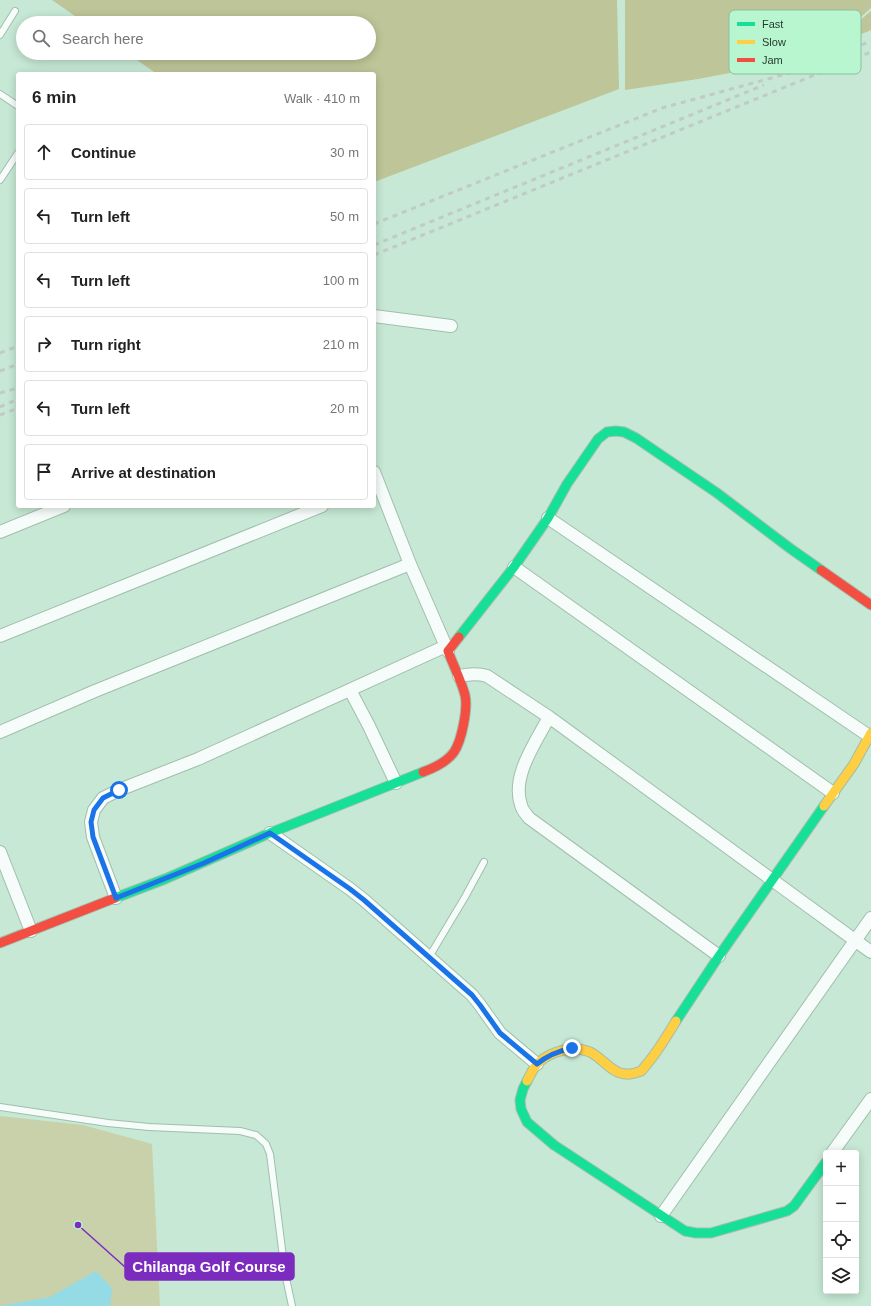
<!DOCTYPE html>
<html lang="en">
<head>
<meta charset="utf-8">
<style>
  body { margin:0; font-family:Helvetica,sans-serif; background:#f6f6f6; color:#222 }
  .controls { position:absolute; right:12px; bottom:12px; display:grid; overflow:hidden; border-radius:4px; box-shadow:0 2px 10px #0003 }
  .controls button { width:36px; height:36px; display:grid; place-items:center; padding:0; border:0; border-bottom:1px solid #e0e0e0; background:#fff; color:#222; font:20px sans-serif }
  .stop { position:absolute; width:12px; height:12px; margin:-9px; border:3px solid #1a73e8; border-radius:50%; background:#fff }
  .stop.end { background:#1a73e8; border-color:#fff; box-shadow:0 1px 4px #0008 }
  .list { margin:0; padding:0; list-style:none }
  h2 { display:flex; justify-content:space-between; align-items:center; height:52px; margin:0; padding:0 16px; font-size:17px }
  h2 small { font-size:13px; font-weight:400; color:#767676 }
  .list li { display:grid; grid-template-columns:26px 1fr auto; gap:12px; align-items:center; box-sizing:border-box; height:56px; margin:0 8px 8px; padding:0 8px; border:1px solid #e0e0e0; border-radius:4px }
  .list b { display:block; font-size:15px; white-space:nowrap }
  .list em { font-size:13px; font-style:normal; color:#767676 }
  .icon { flex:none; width:22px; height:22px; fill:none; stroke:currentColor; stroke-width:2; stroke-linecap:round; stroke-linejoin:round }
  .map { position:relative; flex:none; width:871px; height:1306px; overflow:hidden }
  .search { position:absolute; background:#fff; box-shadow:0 2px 10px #0003; left:16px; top:16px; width:360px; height:44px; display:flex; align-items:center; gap:10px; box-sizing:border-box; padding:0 14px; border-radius:22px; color:#767676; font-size:15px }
  .panel { position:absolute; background:#fff; box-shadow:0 2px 10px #0003; left:16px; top:72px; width:360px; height:436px; border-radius:4px }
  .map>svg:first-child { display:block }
  .green { fill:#c9d1aa }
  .forest { fill:#bec598 }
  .water { fill:#95dbe5 }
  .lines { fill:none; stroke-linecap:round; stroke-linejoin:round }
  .lane-casing { stroke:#a2beae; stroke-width:8 }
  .street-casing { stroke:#a2beae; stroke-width:14 }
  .fast-casing { stroke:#a2beae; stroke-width:11 }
  .slow-casing { stroke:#a2beae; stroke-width:11 }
  .jam-casing { stroke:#a2beae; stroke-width:11 }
  .lane { stroke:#f6fcf9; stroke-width:6 }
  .street { stroke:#f6fcf9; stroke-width:12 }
  .fast { stroke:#16e098; stroke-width:9 }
  .slow { stroke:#ffcf43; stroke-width:9 }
  .jam { stroke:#f24e42; stroke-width:9 }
  .rail { stroke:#c1cac5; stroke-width:3; stroke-dasharray:5 5; stroke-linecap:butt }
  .route { stroke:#1a73e8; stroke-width:5 }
  .key { fill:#b8f6d0; stroke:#8bbe9f; stroke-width:1 }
  .key-label { font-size:11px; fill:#233c2d }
  .leader { fill:none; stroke:#7b2cbf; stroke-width:1.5 }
  .callout-dot { fill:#7b2cbf; stroke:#b8f6d0; stroke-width:1.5 }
  .callout { fill:#7b2cbf; stroke:#7b2cbf; stroke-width:1.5 }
  .callout-label { font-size:15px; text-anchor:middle; font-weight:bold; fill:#fff }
</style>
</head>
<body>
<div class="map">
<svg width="871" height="1306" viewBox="0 0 871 1306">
  <rect width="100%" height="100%" fill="#c6e8d4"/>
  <path class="green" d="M 0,1116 L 83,1125 L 152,1144 L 160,1306 L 0,1306 Z"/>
  <path class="forest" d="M 52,0 L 617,0 L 619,89 L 374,182 L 374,74 L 157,74 L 127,53 L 369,53 L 369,23 L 85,23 Z
    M 625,0 L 871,0 L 871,8 L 824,49 L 772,65 L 698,79 L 625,90 Z
    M 871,11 L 871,30 L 826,49 Z"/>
  <path class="water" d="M 96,1271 L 112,1288 L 110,1306 L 0,1306 L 50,1297 Z"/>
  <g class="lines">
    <defs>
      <path id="lane" d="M 0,35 L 15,11
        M 0,94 L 18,106
        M 0,180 L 18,153
        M 429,957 L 465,897 L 484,862
        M 0,1107 L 108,1123 L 149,1127 L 240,1131 L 256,1135 L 266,1144 L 270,1154 L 285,1273 L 292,1306"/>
      <path id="street" d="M 374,316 L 451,326
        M 374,472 L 410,564 L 448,651
        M 548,518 L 869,736
        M 0,532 L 64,506
        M 514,567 L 833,793
        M 0,636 L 322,506
        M 459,676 C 469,674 477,673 487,676 L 549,717 L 871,952
        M 350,690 L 369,726 L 396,783
        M 549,717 C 536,742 511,776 521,805 C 522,810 526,814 529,818 L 719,956
        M 0,732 L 95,691 L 410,564
        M 270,833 L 350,889 L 364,900 L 472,995 L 480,1005 L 500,1033 L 537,1064
        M 0,852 L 31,931
        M 116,898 L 93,837 L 91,822 L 94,810 L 103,798 L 119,790 L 198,759 L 446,646
        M 832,1153 L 871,1099
        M 661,1216 L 871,918"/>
      <path id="fast" d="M 459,637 L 514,567 L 548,518 L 567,484 L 598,439 L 607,432 L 616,431 L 624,432 L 636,438 L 717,493 L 791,549 L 821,570
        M 115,898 L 165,879 L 270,833 L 423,772
        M 676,1021 L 719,956 L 824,806
        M 527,1081 L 523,1089 L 520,1100 L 521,1109 L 527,1122 L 554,1145 L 685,1231 L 696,1233 L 711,1233 L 787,1211 L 794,1206 L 826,1162"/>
      <path id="slow" d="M 824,806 L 854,764 L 871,733
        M 527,1081 C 530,1076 533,1068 538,1063 C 551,1051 573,1045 590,1052 C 606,1060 614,1079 635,1073 C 637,1072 639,1072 641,1071 C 643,1070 645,1066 647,1064 C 658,1051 667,1036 676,1021"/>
      <path id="jam" d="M 821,570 L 871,605
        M 423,772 C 434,768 447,762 454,752 C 462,740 468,708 465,695 C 461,680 453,665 448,651 L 459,637
        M 0,943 L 115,898"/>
    </defs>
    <use href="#lane" class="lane-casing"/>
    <use href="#street" class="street-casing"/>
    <use href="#fast" class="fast-casing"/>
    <use href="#slow" class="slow-casing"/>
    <use href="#jam" class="jam-casing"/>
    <use href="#lane" class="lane"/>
    <use href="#street" class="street"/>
    <use href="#fast" class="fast"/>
    <use href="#slow" class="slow"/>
    <use href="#jam" class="jam"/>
    <path class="rail" d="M 374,224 L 662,108 L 797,71 L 871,41
      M 374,245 L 764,85
      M 374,255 L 871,52
      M 0,353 L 18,346
      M 0,371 L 18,364
      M 0,393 L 18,388
      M 0,407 L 18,399
      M 0,415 L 18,408"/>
  </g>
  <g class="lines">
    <path class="route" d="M 119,790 L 103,798 L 94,810 L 91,822 L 93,837 L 116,898 L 204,863 L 270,833 L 350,889 L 364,900 L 472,995 L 480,1005 L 500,1033 L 537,1064 C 548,1055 558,1051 572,1048"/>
  </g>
  <rect x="729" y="10" width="132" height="64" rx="6" class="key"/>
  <rect x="737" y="22" width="18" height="4" fill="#16e098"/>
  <rect x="737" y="40" width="18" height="4" fill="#ffcf43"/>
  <rect x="737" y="58" width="18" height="4" fill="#f24e42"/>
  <g class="key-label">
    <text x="762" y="28">Fast</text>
    <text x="762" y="46">Slow</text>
    <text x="762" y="64">Jam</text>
  </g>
  <path class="leader" d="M78 1225L125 1267"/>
  <circle class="callout-dot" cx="78" cy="1225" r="4"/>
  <rect class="callout" x="125" y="1253" width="169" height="27" rx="4"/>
  <g class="callout-label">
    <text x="209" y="1272">Chilanga Golf Course</text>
  </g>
</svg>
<div class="controls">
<button>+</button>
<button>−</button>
<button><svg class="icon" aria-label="locate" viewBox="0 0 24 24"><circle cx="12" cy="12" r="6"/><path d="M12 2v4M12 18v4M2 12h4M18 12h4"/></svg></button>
<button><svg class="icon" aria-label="layers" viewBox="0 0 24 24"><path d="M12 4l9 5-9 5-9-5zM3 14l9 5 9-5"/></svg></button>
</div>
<div class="stop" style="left:119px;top:790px"></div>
<div class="stop end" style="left:572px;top:1048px"></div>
<div class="search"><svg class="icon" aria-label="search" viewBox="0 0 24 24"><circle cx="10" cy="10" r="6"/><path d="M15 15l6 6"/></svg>Search here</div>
<section class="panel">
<h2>6 min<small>Walk · 410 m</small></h2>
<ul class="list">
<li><svg class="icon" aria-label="ahead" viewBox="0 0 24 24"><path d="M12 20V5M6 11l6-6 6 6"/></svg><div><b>Continue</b></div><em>30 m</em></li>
<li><svg class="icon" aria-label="left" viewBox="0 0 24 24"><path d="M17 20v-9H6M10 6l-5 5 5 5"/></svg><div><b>Turn left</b></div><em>50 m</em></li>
<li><svg class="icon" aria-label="left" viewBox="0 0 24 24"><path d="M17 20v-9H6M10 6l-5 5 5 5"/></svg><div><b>Turn left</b></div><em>100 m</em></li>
<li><svg class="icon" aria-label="right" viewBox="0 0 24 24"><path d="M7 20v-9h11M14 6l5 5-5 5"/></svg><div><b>Turn right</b></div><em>210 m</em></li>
<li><svg class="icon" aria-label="left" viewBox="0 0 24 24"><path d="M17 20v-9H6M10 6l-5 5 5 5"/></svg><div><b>Turn left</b></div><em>20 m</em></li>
<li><svg class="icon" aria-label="arrive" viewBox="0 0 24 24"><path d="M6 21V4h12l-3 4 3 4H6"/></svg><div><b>Arrive at destination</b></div></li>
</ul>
</section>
</div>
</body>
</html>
